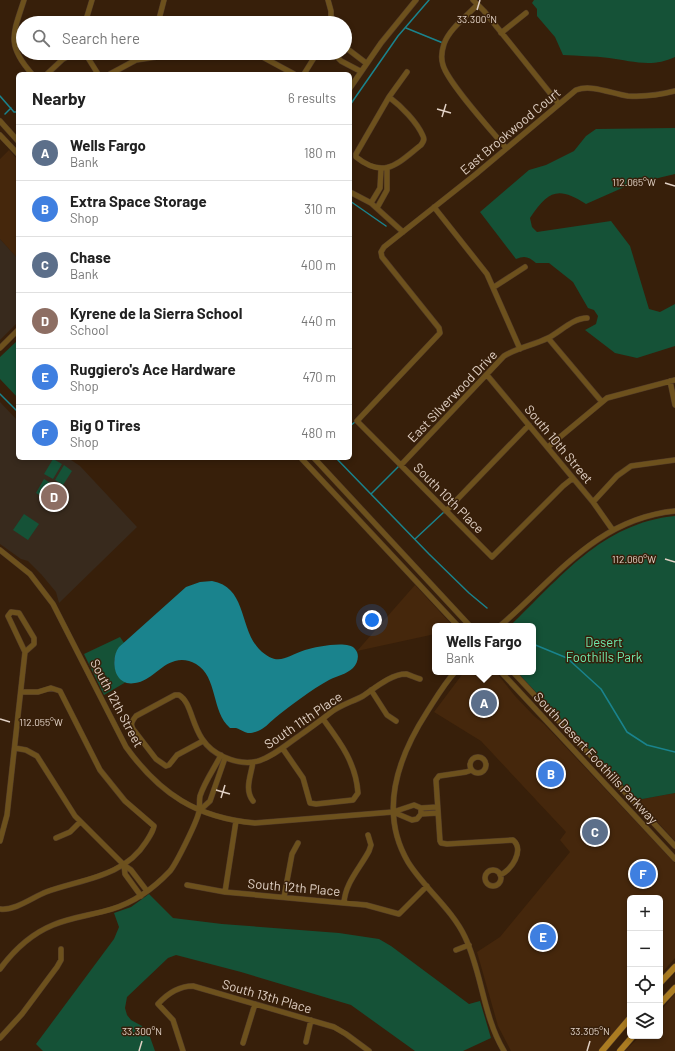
<!DOCTYPE html>
<html lang="en">
<head>
<meta charset="utf-8">
<style>
  body { margin:0; font-family:Barlow,sans-serif; background:#f6f6f6; color:#222 }
  .controls { position:absolute; right:12px; bottom:12px; display:grid; overflow:hidden; border-radius:6px; box-shadow:0 2px 6px #0003 }
  .controls button { width:36px; height:36px; display:grid; place-items:center; padding:0; border:0; border-bottom:1px solid #e0e0e0; background:#fff; color:#222; font:20px sans-serif }
  .you { position:absolute; left:372px; top:620px; width:14px; height:14px; margin:-10px; border:3px solid #fff; border-radius:50%; background:#1a73e8; box-shadow:0 0 0 6px #1a73e833 }
  .badge { display:grid; place-items:center; width:26px; height:26px; border-radius:50%; background:#176e83; color:#fff; font-size:13px; font-weight:700 }
  .pin { position:absolute; translate:-50% -50%; border:2px solid #fff; box-shadow:0 1px 4px #0006 }
  .popup { position:absolute; left:432px; top:623px; width:104px; height:52px; box-sizing:border-box; display:grid; place-content:center; border-radius:6px; background:#fff; filter:drop-shadow(0 1px 3px #0005); font-size:13px; white-space:nowrap; color:#767676 }
  .popup b { font-size:15px; color:#222 }
  .popup::after { content:''; position:absolute; left:50%; top:100%; margin-left:-8px; border:8px solid transparent; border-top-color:#fff }
  .list { margin:0; padding:0; list-style:none }
  h2 { display:flex; justify-content:space-between; align-items:center; height:52px; margin:0; padding:0 16px; font-size:17px }
  h2 small { font-size:13px; font-weight:400; color:#767676 }
  .list li { display:grid; grid-template-columns:26px 1fr auto; gap:12px; align-items:center; box-sizing:border-box; height:56px; padding:0 16px; border-top:1px solid #e0e0e0 }
  .list b { display:block; font-size:15px; white-space:nowrap }
  .list p { margin:0; font-size:13px; white-space:nowrap; color:#767676 }
  .list em { font-size:13px; font-style:normal; color:#767676 }
  .icon { flex:none; width:22px; height:22px; fill:none; stroke:currentColor; stroke-width:2; stroke-linecap:round; stroke-linejoin:round }
  .map { position:relative; flex:none; width:675px; height:1051px; overflow:hidden }
  .search { position:absolute; background:#fff; box-shadow:0 2px 6px #0003; left:16px; top:16px; width:336px; height:44px; display:flex; align-items:center; gap:10px; box-sizing:border-box; padding:0 14px; border-radius:22px; color:#767676; font-size:15px }
  .panel { position:absolute; background:#fff; box-shadow:0 2px 6px #0003; left:16px; top:72px; width:336px; height:388px; border-radius:6px }
  .map>svg:first-child { display:block }
  .built { fill:#45270c }
  .education { fill:#382a1d }
  .green { fill:#155237 }
  .water { fill:#1a838d }
  .lines { fill:none; stroke-linecap:round; stroke-linejoin:round }
  .stream { stroke:#1a838d; stroke-width:1.5 }
  .minor-casing { stroke:#523b28; stroke-width:6 }
  .major-casing { stroke:#523b28; stroke-width:7 }
  .minor { stroke:#6d511d; stroke-width:5 }
  .major { stroke:#ab7c21; stroke-width:6 }
  .ticks { fill:none; stroke:#e1d1c5; stroke-width:1.5 }
  .labels { text-anchor:middle; stroke-width:3; stroke-linejoin:round; paint-order:stroke }
  .street-label { font-size:13px; fill:#e1d1c5; stroke:#371f0a }
  .park-label { font-size:13px; fill:#6eebaf; stroke:#371f0a }
  .ticks-label { font-size:10px; text-anchor:middle; fill:#e1d1c5; stroke:#371f0a; stroke-width:3; stroke-linejoin:round; paint-order:stroke }
</style>
</head>
<body>
<div class="map">
<svg width="675" height="1051" viewBox="0 0 675 1051">
  <rect width="100%" height="100%" fill="#371f0a"/>
  <path class="built" d="M 9,150 L 18,160 L 18,259 L 0,239 L 0,159 Z
    M 415,585 L 453,626 L 435,626 L 435,634 L 357,651 Z
    M 464,672 L 496,672 L 515,696 L 534,716 L 544,724 L 675,863 L 675,958 L 660,975 L 660,898 L 630,898 L 630,1013 L 598,1051 L 511,1051 L 498,1026 L 477,952 L 500,937 L 570,852 L 560,840 L 566,832 L 481,741 L 434,712 Z
    M 675,793 L 675,841 L 637,800 Z
    M 675,993 L 675,1051 L 625,1051 L 640,1036 L 660,1036 L 660,1012 Z"/>
  <path class="education" d="M 0,239 L 18,259 L 18,322 L 0,340 Z
    M 0,402 L 18,421 L 18,458 L 68,458 L 80,466 L 137,527 L 59,603 L 56,592 L 41,574 L 28,561 L 21,559 L 0,544 Z"/>
  <path class="green" d="M 534,0 L 675,0 L 675,57 C 652,68 632,61 609,58 C 594,56 578,56 563,55 L 555,37 L 537,16 L 537,9 L 532,3 Z
    M 675,128 L 675,174 L 629,185 L 586,204 C 558,186 548,191 530,218 L 532,227 L 537,232 L 611,221 L 630,246 L 649,309 L 660,312 L 675,304 L 675,346 L 637,358 L 615,353 L 585,330 L 596,324 L 598,316 L 594,310 L 588,308 L 573,282 L 549,263 L 536,263 C 529,257 525,255 516,259 L 480,212 L 529,170 L 546,165 L 574,151 L 586,136 L 596,129 Z
    M 18,340 L 18,398 L 0,379 L 0,357 Z
    M 53,459 L 62,464 L 53,479 L 44,474 Z
    M 64,465 L 72,471 L 63,485 L 55,480 Z
    M 44,479 L 62,490 L 54,504 L 36,493 Z
    M 24,514 L 39,524 L 28,540 L 13,530 Z
    M 675,516 L 675,793 L 637,800 L 517,672 L 533,672 L 533,626 L 510,626 C 560,578 602,523 675,516 Z
    M 120,637 L 124,643 C 110,655 111,672 126,682 L 104,695 L 84,654 Z
    M 149,894 L 173,918 L 222,924 L 339,933 L 379,939 L 391,946 L 469,1004 L 480,1001 L 491,1038 L 463,1051 L 415,1051 L 351,1005 L 241,972 L 176,955 L 168,958 L 127,997 L 125,1008 L 127,1015 L 131,1020 L 142,1026 L 150,1037 L 155,1051 L 43,1051 L 36,1044 L 114,939 L 119,927 L 114,913 L 131,907 Z"/>
  <path class="water" d="M 212,581 C 247,587 239,628 259,649 C 278,668 286,656 305,650 C 316,647 348,640 355,649 C 360,654 358,663 353,668 C 347,674 337,676 329,680 C 311,690 291,705 275,718 C 269,723 264,729 258,731 C 246,736 245,731 236,728 L 230,728 C 211,711 218,677 196,664 C 189,660 182,659 175,661 C 160,665 151,681 135,683 C 113,687 110,658 119,647 L 186,587 L 200,582 Z"/>
  <g class="lines">
    <path class="stream" d="M 406,28 L 443,43
      M 0,96 L 14,112 L 18,112
      M 350,105 L 398,36 L 429,0
      M 5,114 L 11,108
      M 350,201 L 386,226
      M 0,394 L 18,412
      M 350,426 L 355,422
      M 336,458 L 429,554 L 469,593 L 487,608
      M 371,494 L 399,466
      M 415,539 L 444,512
      M 533,644 L 567,658 L 601,689 L 627,732 L 647,745 L 675,752"/>
    <defs>
      <path id="minor" d="M 24,0 C 13,34 6,45 32,74
        M 328,0 L 331,11 L 331,23
        M 473,0 L 484,11 L 558,103
        M 477,5 C 467,16 449,29 444,44 C 442,50 441,59 443,65 C 448,83 492,131 506,148
        M 85,23 L 92,0
        M 158,23 L 164,0
        M 501,33 L 526,13
        M 345,47 L 366,63
        M 85,53 L 98,74
        M 255,53 L 294,74
        M 333,53 L 341,61 L 360,71
        M 47,74 L 63,59 L 74,53
        M 110,74 L 136,60 L 183,53
        M 304,74 L 317,53
        M 350,88 L 381,43 L 416,0
        M 389,97 C 401,106 417,122 423,136 C 425,140 423,142 421,145 C 398,163 385,180 356,157 L 356,154 L 389,97 L 407,72
        M 0,121 L 18,141
        M 0,135 L 18,154
        M 350,192 L 371,203 L 403,232
        M 371,203 L 380,188 L 381,169
        M 434,207 L 487,274 L 520,349
        M 377,208 L 387,190 L 387,169
        M 494,287 L 525,267
        M 548,338 L 602,402
        M 0,348 L 18,330
        M 487,375 L 593,502 L 612,529
        M 670,381 L 675,405
        M 548,447 L 607,398 L 675,380
        M 301,458 L 458,626
        M 314,458 L 470,626
        M 401,465 L 504,356 C 517,348 534,345 548,338 C 560,332 573,318 587,318
        M 573,478 L 563,486 L 492,557 L 357,421 L 440,333 L 439,328 L 382,257 L 381,252 L 384,247 L 476,174 L 576,90 C 592,84 612,94 628,96 C 644,97 660,95 675,91
        M 593,502 L 617,476 L 631,466 L 675,460
        M 446,511 L 529,425
        M 0,550 L 30,574 L 53,604 L 126,747 C 160,794 197,818 255,823 L 393,812 L 414,805 L 421,808 L 421,814 L 417,819 L 412,820 L 393,812
        M 500,626 C 556,578 596,519 675,511
        M 455,672 C 444,684 436,698 427,712 C 398,757 378,811 408,862 C 424,888 452,909 465,937 C 482,973 483,1016 504,1051
        M 501,672 L 675,859
        M 513,672 L 675,846
        M 371,690 L 387,715 L 396,721
        M 203,741 L 177,755 L 169,765 L 166,766 L 156,759 L 133,729 C 130,724 132,721 136,716 L 175,695 L 179,695 C 196,705 189,742 224,757 C 256,771 271,756 296,738 C 307,730 319,722 330,713 C 340,705 352,702 363,696 C 375,688 391,674 406,674 C 410,675 416,678 420,679
        M 15,748 L 26,750 L 37,756 L 75,816 L 124,865 L 131,870 L 147,891
        M 283,749 L 303,778 L 310,803 L 316,804 L 353,800 L 358,793 C 356,763 340,742 323,719
        M470 765a8 8 0 1 1 16 0a8 8 0 1 1-16 0Z
        M 472,770 L 466,772 L 439,776 L 436,780 L 440,841 L 441,843 L 447,844 L 513,840 C 525,850 511,871 500,875
        M 253,801 C 244,789 251,776 253,762
        M 421,808 L 437,807
        M 199,811 L 210,801 L 225,758
        M 421,814 L 438,813
        M 56,838 L 70,832 L 80,822
        M 0,841 L 7,815 L 25,652 L 8,616 L 11,612 L 19,613 L 34,638 L 34,644 L 25,652
        M 124,865 L 125,874 L 141,896
        M485 878a8 8 0 1 1 16 0a8 8 0 1 1-16 0Z
        M 187,885 L 225,892 L 366,905 L 399,914 L 427,886
        M 225,892 L 236,821
        M 284,897 L 292,854 L 298,843
        M 344,903 C 345,883 360,868 369,851 L 371,845 L 368,835
        M 0,909 C 15,911 33,897 46,892 C 82,879 124,877 146,842 C 149,837 153,832 154,826 L 125,801 L 100,770 L 60,691 L 51,688 L 38,692 L 21,692
        M 456,950 L 469,945
        M 0,969 C 14,950 31,934 53,925 C 72,917 93,915 112,909 C 135,902 154,888 170,871 C 176,864 198,820 199,811 C 200,806 199,801 200,796 C 205,781 214,769 221,755
        M 0,1038 L 22,1014 L 57,967 L 61,960 L 61,949
        M 306,1042 L 311,1020
        M 243,1043 L 255,1004
        M 183,1051 L 173,1020 L 158,1004 C 168,993 179,986 193,986 L 334,1027 L 346,1034 L 369,1051"/>
      <path id="major" d="M 660,983 L 675,967
        M 660,1004 L 675,988
        M 602,1051 L 630,1018
        M 620,1051 L 633,1036"/>
    </defs>
    <use href="#minor" class="minor-casing"/>
    <use href="#major" class="major-casing"/>
    <use href="#minor" class="minor"/>
    <use href="#major" class="major"/>
  </g>
  <path class="ticks" d="M 477,10 L 480,0M 437,109 L 451,113M 442,117 L 446,104M 665,183 L 675,186M 665,559 L 675,562M 0,719 L 10,722M 216,790 L 230,794M 221,798 L 225,785M 139,1051 L 142,1041M 587,1051 L 590,1041"/>
  <g class="labels">
    <g class="street-label">
      <text transform="translate(510 131) rotate(-40)" y="5">East Brookwood Court</text>
      <text transform="translate(452 396) rotate(-46)" y="5">East Silverwood Drive</text>
      <text transform="translate(559 444) rotate(50)" y="5">South 10th Street</text>
      <text transform="translate(449 498) rotate(45)" y="5">South 10th Place</text>
      <text transform="translate(117 703) rotate(62)" y="5">South 12th Street</text>
      <text transform="translate(303 720) rotate(-34)" y="5">South 11th Place</text>
      <text transform="translate(596 758) rotate(47)" y="5">South Desert Foothills Parkway</text>
      <text transform="translate(294 887) rotate(5)" y="5">South 12th Place</text>
      <text transform="translate(267 996) rotate(16)" y="5">South 13th Place</text>
    </g>
    <g class="park-label">
      <text x="604" y="647">Desert<tspan x="604" dy="15">Foothills Park</tspan></text>
    </g>
  </g>
  <g class="ticks-label">
    <text x="477" y="23">33.300°N</text>
    <text x="634" y="186">112.065°W</text>
    <text x="634" y="563">112.060°W</text>
    <text x="41" y="726">112.055°W</text>
    <text x="142" y="1035">33.300°N</text>
    <text x="590" y="1035">33.305°N</text>
  </g>
</svg>
<div class="controls">
<button>+</button>
<button>−</button>
<button><svg class="icon" aria-label="locate" viewBox="0 0 24 24"><circle cx="12" cy="12" r="6"/><path d="M12 2v4M12 18v4M2 12h4M18 12h4"/></svg></button>
<button><svg class="icon" aria-label="layers" viewBox="0 0 24 24"><path d="M12 4l9 5-9 5-9-5zM3 14l9 5 9-5"/></svg></button>
</div>
<div class="you"></div>
<div class="pin badge" style="left:484px;top:703px;background:#5c6f8a">A</div>
<div class="popup"><b>Wells Fargo</b>Bank</div>
<div class="pin badge" style="left:551px;top:774px;background:#3f7fe0">B</div>
<div class="pin badge" style="left:595px;top:832px;background:#5c6f8a">C</div>
<div class="pin badge" style="left:54px;top:497px;background:#8d6e63">D</div>
<div class="pin badge" style="left:543px;top:937px;background:#3f7fe0">E</div>
<div class="pin badge" style="left:643px;top:874px;background:#3f7fe0">F</div>
<div class="search"><svg class="icon" aria-label="search" viewBox="0 0 24 24"><circle cx="10" cy="10" r="6"/><path d="M15 15l6 6"/></svg>Search here</div>
<section class="panel">
<h2>Nearby<small>6 results</small></h2>
<ul class="list">
<li><span class="badge" style="background:#5c6f8a">A</span><div><b>Wells Fargo</b><p>Bank</p></div><em>180 m</em></li>
<li><span class="badge" style="background:#3f7fe0">B</span><div><b>Extra Space Storage</b><p>Shop</p></div><em>310 m</em></li>
<li><span class="badge" style="background:#5c6f8a">C</span><div><b>Chase</b><p>Bank</p></div><em>400 m</em></li>
<li><span class="badge" style="background:#8d6e63">D</span><div><b>Kyrene de la Sierra School</b><p>School</p></div><em>440 m</em></li>
<li><span class="badge" style="background:#3f7fe0">E</span><div><b>Ruggiero's Ace Hardware</b><p>Shop</p></div><em>470 m</em></li>
<li><span class="badge" style="background:#3f7fe0">F</span><div><b>Big O Tires</b><p>Shop</p></div><em>480 m</em></li>
</ul>
</section>
</div>
</body>
</html>
